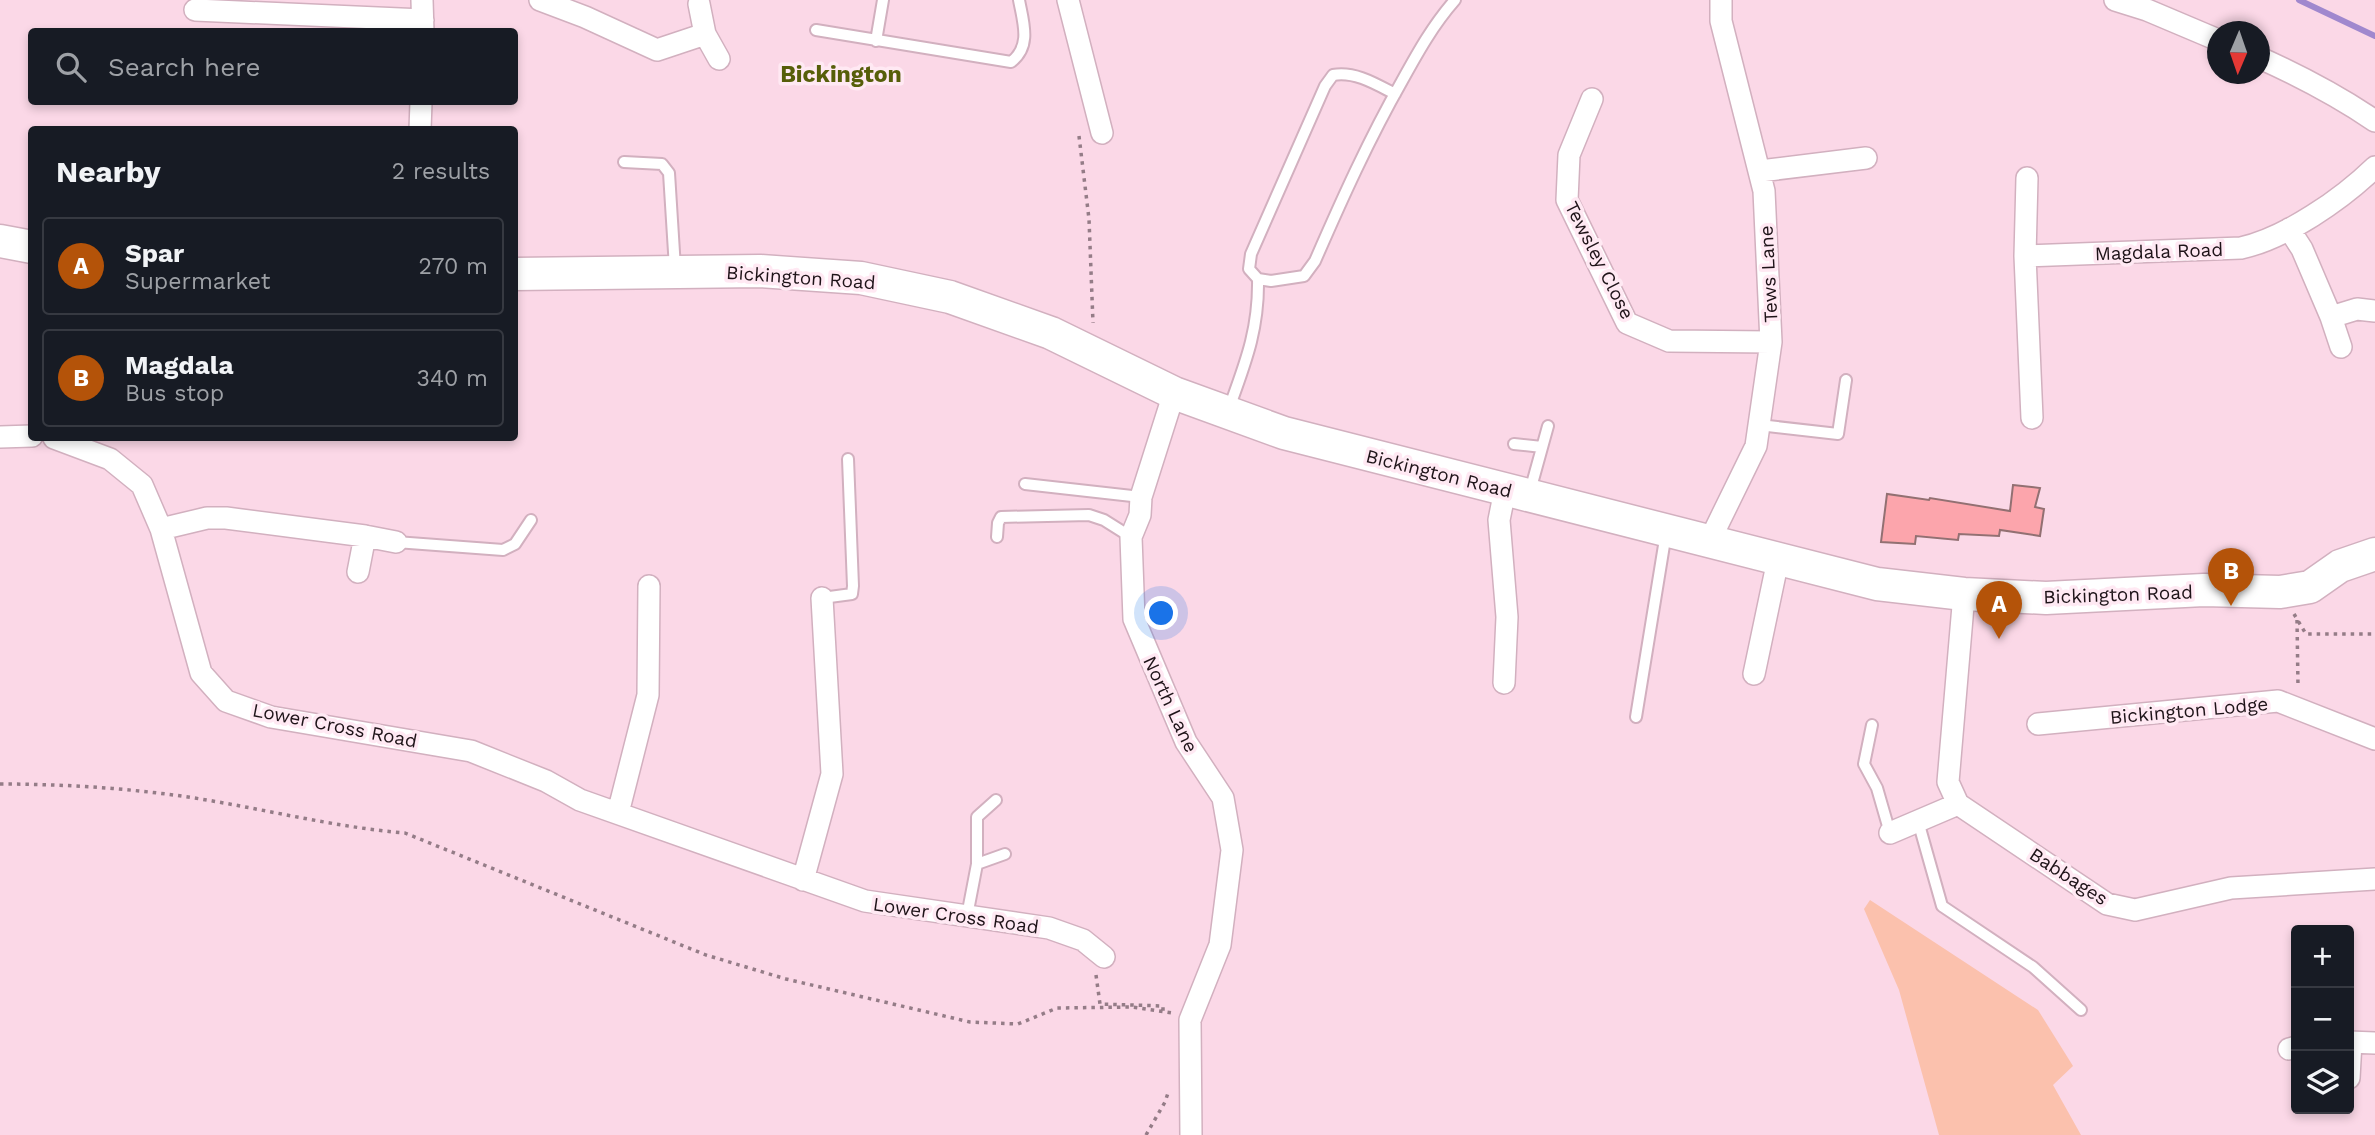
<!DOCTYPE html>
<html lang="en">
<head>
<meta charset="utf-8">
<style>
  body { margin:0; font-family:"Work Sans",sans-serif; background:#20242c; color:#f1f3f6 }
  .controls { position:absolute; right:21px; bottom:21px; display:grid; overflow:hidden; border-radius:7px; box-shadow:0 4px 10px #0003 }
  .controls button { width:63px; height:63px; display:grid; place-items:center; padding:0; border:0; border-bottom:2px solid #363941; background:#171b24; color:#f1f3f6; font:35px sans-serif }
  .compass { position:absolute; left:2207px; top:21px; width:63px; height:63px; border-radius:50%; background:#171b24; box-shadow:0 4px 10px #0003; rotate:182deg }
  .you { position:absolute; left:1162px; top:614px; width:24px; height:24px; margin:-18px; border:5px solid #fff; border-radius:50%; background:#1a73e8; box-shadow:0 0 0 10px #1a73e833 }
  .badge { display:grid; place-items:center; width:46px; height:46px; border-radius:50%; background:#b45309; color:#fff; font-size:23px; font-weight:700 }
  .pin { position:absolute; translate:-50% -58px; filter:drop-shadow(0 2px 4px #0008) }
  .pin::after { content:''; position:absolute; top:37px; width:24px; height:21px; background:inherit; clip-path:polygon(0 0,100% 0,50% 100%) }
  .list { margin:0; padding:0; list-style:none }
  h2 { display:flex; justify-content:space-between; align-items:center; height:91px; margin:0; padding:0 28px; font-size:30px }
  h2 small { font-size:23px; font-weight:400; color:#9ea1a6 }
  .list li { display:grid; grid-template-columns:46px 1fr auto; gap:21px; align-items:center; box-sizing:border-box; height:98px; margin:0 14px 14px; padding:0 14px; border:2px solid #363941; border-radius:7px }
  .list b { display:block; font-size:26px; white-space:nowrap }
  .list p { margin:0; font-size:23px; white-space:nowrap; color:#9ea1a6 }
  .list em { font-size:23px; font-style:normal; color:#9ea1a6 }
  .icon { flex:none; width:38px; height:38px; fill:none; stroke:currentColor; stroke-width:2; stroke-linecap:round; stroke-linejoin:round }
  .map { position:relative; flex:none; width:2375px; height:1135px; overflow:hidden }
  .search { position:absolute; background:#171b24; box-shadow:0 4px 10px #0003; left:28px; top:28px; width:490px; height:77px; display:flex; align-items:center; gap:18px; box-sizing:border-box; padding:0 24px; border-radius:7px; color:#9ea1a6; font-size:26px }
  .panel { position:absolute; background:#171b24; box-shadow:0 4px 10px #0003; left:28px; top:126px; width:490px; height:315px; border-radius:7px }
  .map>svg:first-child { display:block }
  .green { fill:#fbc1ad }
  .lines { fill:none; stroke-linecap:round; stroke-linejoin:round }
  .stream { stroke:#a088ce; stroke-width:6 }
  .building { fill:#fca5ac; stroke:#927072; stroke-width:2 }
  .lane-casing { stroke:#d2b0bf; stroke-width:14 }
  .street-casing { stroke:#d2b0bf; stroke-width:24 }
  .secondary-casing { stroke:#d2b0bf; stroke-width:35 }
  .path { stroke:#947c87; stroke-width:3.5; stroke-dasharray:3.5 5; stroke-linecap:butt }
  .lane { stroke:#fff; stroke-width:10 }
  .street { stroke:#fff; stroke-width:21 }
  .secondary { stroke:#fff; stroke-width:32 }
  .labels { text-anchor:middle; stroke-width:7; stroke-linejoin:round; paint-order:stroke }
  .street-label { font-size:19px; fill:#1e1318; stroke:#ffe9f3 }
  .quarter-label { font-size:23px; font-weight:bold; fill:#565e09; stroke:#ffe9f3 }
</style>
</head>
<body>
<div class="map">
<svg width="2375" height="1135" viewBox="0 0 2375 1135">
  <rect width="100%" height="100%" fill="#fbd8e7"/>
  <path class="green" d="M 1870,900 L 2038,1010 L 2073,1066 L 2053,1085 L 2081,1135 L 1939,1135 L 1899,990 L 1864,909 Z"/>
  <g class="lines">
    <path class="stream" d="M 2299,0 L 2375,36"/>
  </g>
  <path class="building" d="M 2013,485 L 2040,488 L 2035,507 L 2044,509 L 2040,536 L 2000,530 L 1999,536 L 1959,534 L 1958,540 L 1916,536 L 1915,544 L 1881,542 L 1887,494 L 1929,500 L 1930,498 L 2010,511 Z"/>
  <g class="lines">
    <defs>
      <path id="lane" d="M 816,30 L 1011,62 C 1032,46 1023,22 1019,0
        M 876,41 L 883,0
        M 1395,94 C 1376,84 1355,71 1333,75 L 1325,86 L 1251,254 L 1249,269 L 1258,279 L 1271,281 L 1304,276 L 1315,261 C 1342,199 1369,139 1402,81 C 1418,52 1433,25 1455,0
        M 624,162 L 662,164 L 669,173 L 675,268
        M 1228,411 C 1245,364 1259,330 1258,279
        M 1759,425 L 1838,434 L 1846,380
        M 1514,444 L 1542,447
        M 1025,484 L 1141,497
        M 1530,491 L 1548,426
        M 997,537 L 998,523 L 1001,517 L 1089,515 L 1104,520 L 1131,537
        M 396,542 L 503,550 L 515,544 L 531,520
        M 822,598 L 852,594 L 853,586 L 848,459
        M 1636,717 L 1666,533
        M 1872,725 L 1864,764 L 1877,788 L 1890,833
        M 1918,821 L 1942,906 L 2033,967 L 2081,1010
        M 977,864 L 1005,854
        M 967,916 L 977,864 L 977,817 L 996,800"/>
      <path id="street" d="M 422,0 L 423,32
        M 540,0 L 585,17 L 657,50 L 705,34
        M 1068,0 L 1102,133
        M 2115,0 L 2147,10 L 2218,40
        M 699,4 L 705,34 L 719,59
        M 195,10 L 423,20
        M 2260,58 C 2300,76 2338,96 2375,121
        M 1592,99 L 1569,155 L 1567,200 L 1627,323 L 1669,341 L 1771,342
        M 420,130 L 421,102
        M 1760,171 L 1866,158
        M 2289,229 L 2302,249 L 2331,317 L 2357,309 L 2375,311
        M 2025,256 L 2027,178
        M 2331,317 L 2341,347
        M 1174,393 L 1141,497 L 1140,515 L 1131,537 L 1134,619 L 1186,742 L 1223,798 L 1232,850 L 1220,945 L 1190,1020 L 1191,1135
        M 2032,418 L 2025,256 L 2241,248 C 2286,238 2342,199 2375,167
        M 0,437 L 32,436
        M 54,438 L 110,459 L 142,485 L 161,529 L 201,673 L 226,701 L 271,717 L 471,751 L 546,781 L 580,800 L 865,901 L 1049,928 L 1083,940 L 1104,957
        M 161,529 L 207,518 L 226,518 L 365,536
        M 1709,542 L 1756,446 L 1771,342 L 1764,191 L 1721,21 L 1721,0
        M 358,572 L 365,536 L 396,542
        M 1964,594 L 1948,782 L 1958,804 L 2107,904 L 2135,910 L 2231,888 L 2375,879
        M 1754,674 L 1778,560
        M 1504,683 L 1507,617 L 1499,520 L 1505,490
        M 2038,724 L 2278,701 L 2375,739
        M 618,813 L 648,695 L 649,586
        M 1890,833 L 1958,804
        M 803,880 L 832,774 L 822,598
        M 2349,1042 L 2375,1043
        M 2289,1049 L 2296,1047
        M 2349,1078 L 2351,1042"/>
      <path id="secondary" d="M 0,241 L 32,247
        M 514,274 L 760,271 L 861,278 L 950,297 L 1051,333 L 1174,393 L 1284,433 L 1877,584 L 1964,594 L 2046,598 L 2204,590 L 2280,592 L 2310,587 L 2340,566 L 2375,554"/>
    </defs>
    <use href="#lane" class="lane-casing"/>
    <use href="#street" class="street-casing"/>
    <use href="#secondary" class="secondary-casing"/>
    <path class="path" d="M 1079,136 L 1089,219 L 1093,323
      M 2294,614 L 2306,634 L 2375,634
      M 2297,620 L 2298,686
      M 0,784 C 62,784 126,788 188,797 C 261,808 332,827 405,833 L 706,955 L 786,979 L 970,1022 L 1018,1024 L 1057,1008 L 1132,1007 L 1172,1013
      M 1096,975 L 1100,1004 L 1163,1006 L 1163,1011
      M 1146,1135 L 1165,1102 L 1168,1093"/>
    <use href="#lane" class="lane"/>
    <use href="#street" class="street"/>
    <use href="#secondary" class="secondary"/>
  </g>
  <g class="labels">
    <g class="street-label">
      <text transform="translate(2159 251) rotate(-2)" y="7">Magdala Road</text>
      <text transform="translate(1600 260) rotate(63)" y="7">Tewsley Close</text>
      <text transform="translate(1768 274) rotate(-93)" y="7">Tews Lane</text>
      <text transform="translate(801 277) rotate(4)" y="7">Bickington Road</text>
      <text transform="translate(1439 473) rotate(14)" y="7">Bickington Road</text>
      <text transform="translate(2118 594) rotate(-2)" y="7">Bickington Road</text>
      <text transform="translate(1171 704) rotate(65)" y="7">North Lane</text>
      <text transform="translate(2189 710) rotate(-5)" y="7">Bickington Lodge</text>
      <text transform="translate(335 725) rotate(11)" y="7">Lower Cross Road</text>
      <text transform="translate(2069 876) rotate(33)" y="7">Babbages</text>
      <text transform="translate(956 915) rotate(8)" y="7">Lower Cross Road</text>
    </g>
    <g class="quarter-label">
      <text x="841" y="82">Bickington</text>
    </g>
  </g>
</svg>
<div class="controls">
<button>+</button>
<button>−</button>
<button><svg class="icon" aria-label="layers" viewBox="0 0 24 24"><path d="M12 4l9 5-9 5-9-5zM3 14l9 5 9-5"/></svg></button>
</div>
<svg class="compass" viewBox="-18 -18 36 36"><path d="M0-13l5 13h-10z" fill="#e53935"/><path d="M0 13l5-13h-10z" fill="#9ea1a6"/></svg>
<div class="you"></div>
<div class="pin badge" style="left:1999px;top:639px">A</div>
<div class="pin badge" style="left:2231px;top:606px">B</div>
<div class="search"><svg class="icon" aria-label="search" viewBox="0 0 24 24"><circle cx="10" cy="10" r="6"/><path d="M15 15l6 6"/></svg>Search here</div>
<section class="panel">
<h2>Nearby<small>2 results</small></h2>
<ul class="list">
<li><span class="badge">A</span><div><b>Spar</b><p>Supermarket</p></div><em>270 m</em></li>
<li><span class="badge">B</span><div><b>Magdala</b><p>Bus stop</p></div><em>340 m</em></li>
</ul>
</section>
</div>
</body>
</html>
